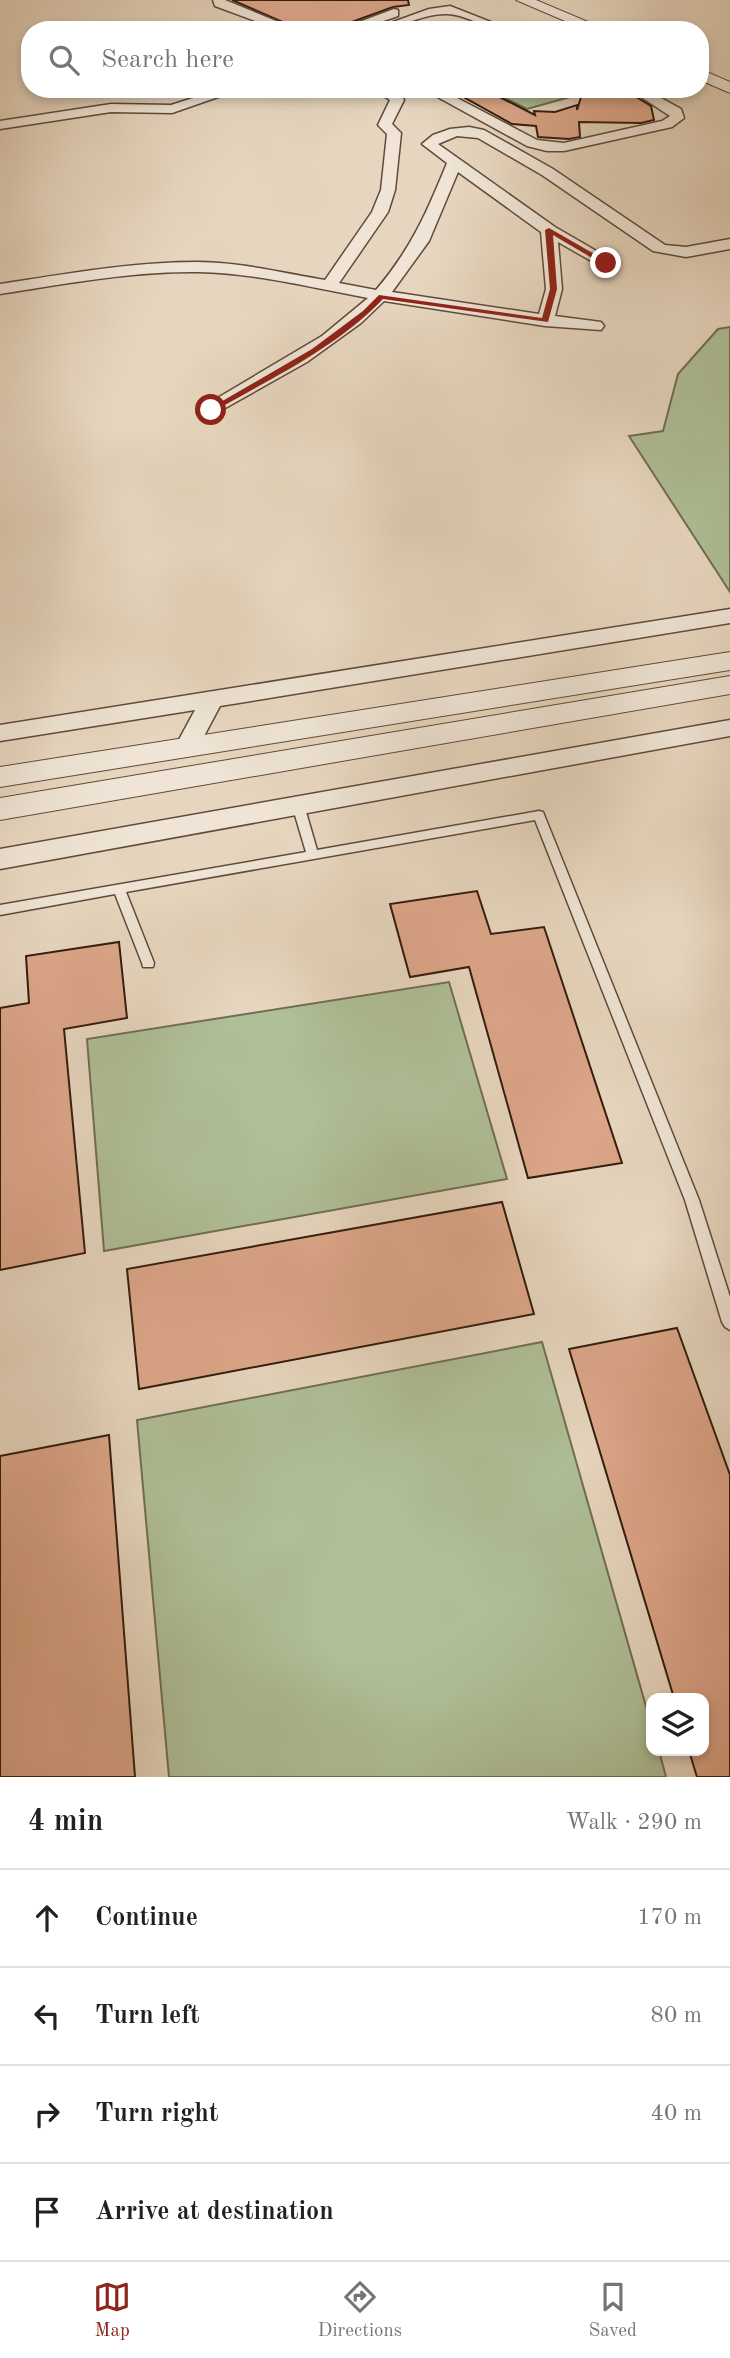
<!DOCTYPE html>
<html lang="en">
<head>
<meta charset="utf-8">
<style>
  body { margin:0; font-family:"Old Standard TT",serif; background:#f2f2f2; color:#202124 }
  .controls { position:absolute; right:21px; bottom:21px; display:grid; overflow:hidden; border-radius:14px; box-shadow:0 4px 10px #0003 }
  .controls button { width:63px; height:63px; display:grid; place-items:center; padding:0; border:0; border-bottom:2px solid #e0e0e0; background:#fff; color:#202124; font:35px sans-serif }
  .stop { position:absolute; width:21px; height:21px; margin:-16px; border:5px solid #8f2418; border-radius:50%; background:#fff }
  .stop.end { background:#8f2418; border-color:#fff; box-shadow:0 2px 7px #0008 }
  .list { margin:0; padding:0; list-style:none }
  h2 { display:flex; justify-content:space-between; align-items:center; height:91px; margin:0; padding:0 28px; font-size:30px }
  h2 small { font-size:23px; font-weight:400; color:#757577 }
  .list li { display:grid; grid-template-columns:46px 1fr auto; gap:21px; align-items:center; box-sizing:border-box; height:98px; padding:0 28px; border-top:2px solid #e0e0e0 }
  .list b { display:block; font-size:26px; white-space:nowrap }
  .list em { font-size:23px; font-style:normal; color:#757577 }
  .icon { flex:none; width:38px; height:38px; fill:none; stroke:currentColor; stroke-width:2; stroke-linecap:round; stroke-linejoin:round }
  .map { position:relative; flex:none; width:730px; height:1777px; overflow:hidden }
  .search { position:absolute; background:#fff; box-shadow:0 4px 10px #0003; left:21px; right:21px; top:21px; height:77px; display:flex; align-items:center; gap:18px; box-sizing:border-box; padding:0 24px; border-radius:28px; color:#757577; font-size:26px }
  .sheet { height:483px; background:#fff }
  nav { display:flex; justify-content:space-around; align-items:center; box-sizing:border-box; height:98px; border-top:2px solid #e0e0e0; background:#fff; font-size:19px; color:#757577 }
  nav a { display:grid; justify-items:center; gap:4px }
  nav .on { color:#8f2418 }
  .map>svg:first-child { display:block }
  .green { fill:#afbf97; stroke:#716e52; stroke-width:2 }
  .building { fill:#dda78a; stroke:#331c0d; stroke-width:2 }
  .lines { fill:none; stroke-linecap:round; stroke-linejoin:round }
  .service-casing { stroke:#604a3a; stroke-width:3 }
  .minor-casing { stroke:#604a3a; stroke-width:3 }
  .tertiary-casing { stroke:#604a3a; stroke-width:2 }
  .service { fill:#efe4d5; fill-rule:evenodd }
  .minor { fill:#efe4d5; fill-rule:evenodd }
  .tertiary { fill:#efe4d5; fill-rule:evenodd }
  .route { fill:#8f2418 }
</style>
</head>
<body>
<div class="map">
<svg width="730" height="1777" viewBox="0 0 730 1777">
  <rect width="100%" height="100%" fill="#e7d6bf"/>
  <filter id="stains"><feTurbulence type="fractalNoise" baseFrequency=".00286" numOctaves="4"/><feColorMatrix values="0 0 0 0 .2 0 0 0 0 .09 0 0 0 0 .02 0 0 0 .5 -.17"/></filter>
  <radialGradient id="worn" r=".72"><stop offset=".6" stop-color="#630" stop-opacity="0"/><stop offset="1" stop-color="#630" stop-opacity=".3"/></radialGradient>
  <path class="green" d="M 487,89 L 554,89 L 570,97 L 527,109 Z
    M 730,327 L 730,592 L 629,436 L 663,431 L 678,374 L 718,329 Z
    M 449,982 L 507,1179 L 104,1251 L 87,1039 Z
    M 542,1342 L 651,1724 L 651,1751 L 659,1751 L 666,1777 L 169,1777 L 137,1420 Z"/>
  <path class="building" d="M 232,0 L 408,0 L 409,5 L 393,7 L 330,30 L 301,30 Z
    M 449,89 L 484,89 L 535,115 L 534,111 L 555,112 L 577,105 L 577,110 L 582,94 L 626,97 L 633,95 L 651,106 L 654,120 L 641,123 L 579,122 L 580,137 L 569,139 L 538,137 L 536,126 L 512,124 Z
    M 477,891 L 491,934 L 544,927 L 622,1163 L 528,1178 L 469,967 L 410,977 L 390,904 Z
    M 119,942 L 127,1018 L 64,1029 L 85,1253 L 0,1270 L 0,1008 L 29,1003 L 26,956 Z
    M 502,1202 L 534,1314 L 139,1389 L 127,1269 Z
    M 677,1328 L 730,1475 L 730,1777 L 697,1777 L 689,1751 L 704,1751 L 704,1698 L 674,1698 L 569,1349 Z
    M 109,1435 L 135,1777 L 0,1777 L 0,1456 Z"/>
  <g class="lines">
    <defs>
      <path id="service" d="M 298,801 L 304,805 L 317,850 L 539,811 L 543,812 L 699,1200 L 730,1297 L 730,1330 L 725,1327 L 722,1322 L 685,1200 L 535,820 L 126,892 L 154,963 L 153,967 L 143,967 L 142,963 L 115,894 L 0,915 L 0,905 L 306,852 L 292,805 Z"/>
      <path id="minor" d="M 213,0 L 225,0 L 298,30 L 280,30 L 215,6 Z
        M 450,6 L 511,30 C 484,30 467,14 447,14 C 422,13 399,30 371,30 L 429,9 Z
        M 394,9 L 398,10 L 398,16 L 357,30 L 338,30 Z
        M 221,89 L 241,89 L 172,113 L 111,112 L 0,129 L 0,121 L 111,104 L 171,105 Z
        M 373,89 C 385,89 397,87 404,100 L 392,124 L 401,133 L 395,190 L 388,212 L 339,283 L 376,290 C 411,249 427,212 447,163 L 422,144 L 433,135 L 450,129 L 469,127 L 484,130 L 553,169 L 665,245 L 686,247 L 730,239 L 730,249 L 686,257 L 653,251 L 542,175 L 478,138 L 457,136 L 438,144 L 555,227 L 612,260 L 614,263 L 612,266 L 600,266 L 558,242 L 562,289 L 555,316 L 601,322 L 604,326 L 601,330 L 545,326 L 384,301 L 361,323 L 307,362 L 211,416 L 202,410 L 204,406 L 322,336 L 368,298 C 313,288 255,273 198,272 C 132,271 65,284 0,294 L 0,284 C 65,274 131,262 197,262 C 240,262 283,273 325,280 L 372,212 L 381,190 L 387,134 L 378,125 L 390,100 ZM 458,172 L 541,232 L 546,289 L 539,314 L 392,292 L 429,241 Z
        M 423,89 L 440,89 L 537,140 L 564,143 L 662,121 L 670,116 L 629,89 L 645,89 L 681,109 L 684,118 L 672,127 L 564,151 L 547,151 L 527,146 Z
        M 730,609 L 730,623 L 220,706 L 195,753 L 187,755 L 179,753 L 175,747 L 195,710 L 0,741 L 0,725 Z
        M 730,720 L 730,736 L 0,869 L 0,849 Z"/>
      <path id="tertiary" d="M 516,0 L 536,0 L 607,30 L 586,30 Z
        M 700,69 L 730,82 L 730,93 L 700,80 Z
        M 730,652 L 730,670 L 0,787 L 0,767 Z
        M 730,676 L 730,694 L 0,820 L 0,798 Z"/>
    </defs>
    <use href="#service" class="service-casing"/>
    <use href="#minor" class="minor-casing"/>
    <use href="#tertiary" class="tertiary-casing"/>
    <use href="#service" class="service"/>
    <use href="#minor" class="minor"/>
    <use href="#tertiary" class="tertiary"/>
  </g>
  <path class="route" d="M 549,228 L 610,263 L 604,265 L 553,235 L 557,289 L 548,322 L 383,299 C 336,348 272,378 214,411 L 207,410 L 312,349 L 363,311 L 379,295 L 542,318 L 550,289 L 545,230 Z"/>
  <rect width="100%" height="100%" filter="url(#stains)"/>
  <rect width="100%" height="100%" fill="url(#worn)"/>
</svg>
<div class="controls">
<button><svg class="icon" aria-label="layers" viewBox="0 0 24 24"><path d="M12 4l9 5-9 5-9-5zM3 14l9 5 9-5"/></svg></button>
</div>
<div class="stop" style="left:211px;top:410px"></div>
<div class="stop end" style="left:606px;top:263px"></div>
<div class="search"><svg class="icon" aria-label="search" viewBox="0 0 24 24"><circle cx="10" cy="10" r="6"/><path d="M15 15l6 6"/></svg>Search here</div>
</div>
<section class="sheet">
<h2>4 min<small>Walk · 290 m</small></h2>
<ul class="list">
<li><svg class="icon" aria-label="ahead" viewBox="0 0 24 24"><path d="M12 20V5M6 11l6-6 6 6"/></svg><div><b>Continue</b></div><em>170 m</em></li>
<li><svg class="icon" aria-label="left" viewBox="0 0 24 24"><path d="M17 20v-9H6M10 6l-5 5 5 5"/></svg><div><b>Turn left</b></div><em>80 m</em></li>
<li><svg class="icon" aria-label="right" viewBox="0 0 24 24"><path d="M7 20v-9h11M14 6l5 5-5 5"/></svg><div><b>Turn right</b></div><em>40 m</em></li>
<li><svg class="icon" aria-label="arrive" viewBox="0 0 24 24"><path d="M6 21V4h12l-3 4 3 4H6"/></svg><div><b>Arrive at destination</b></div></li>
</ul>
</section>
<nav>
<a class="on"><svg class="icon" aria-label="map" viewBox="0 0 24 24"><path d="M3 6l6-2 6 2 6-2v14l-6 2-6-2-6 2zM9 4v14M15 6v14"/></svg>Map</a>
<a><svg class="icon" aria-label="directions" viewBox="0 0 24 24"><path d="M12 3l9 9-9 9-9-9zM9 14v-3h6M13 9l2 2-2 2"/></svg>Directions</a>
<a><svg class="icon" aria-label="saved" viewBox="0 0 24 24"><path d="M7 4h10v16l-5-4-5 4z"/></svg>Saved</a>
</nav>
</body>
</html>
